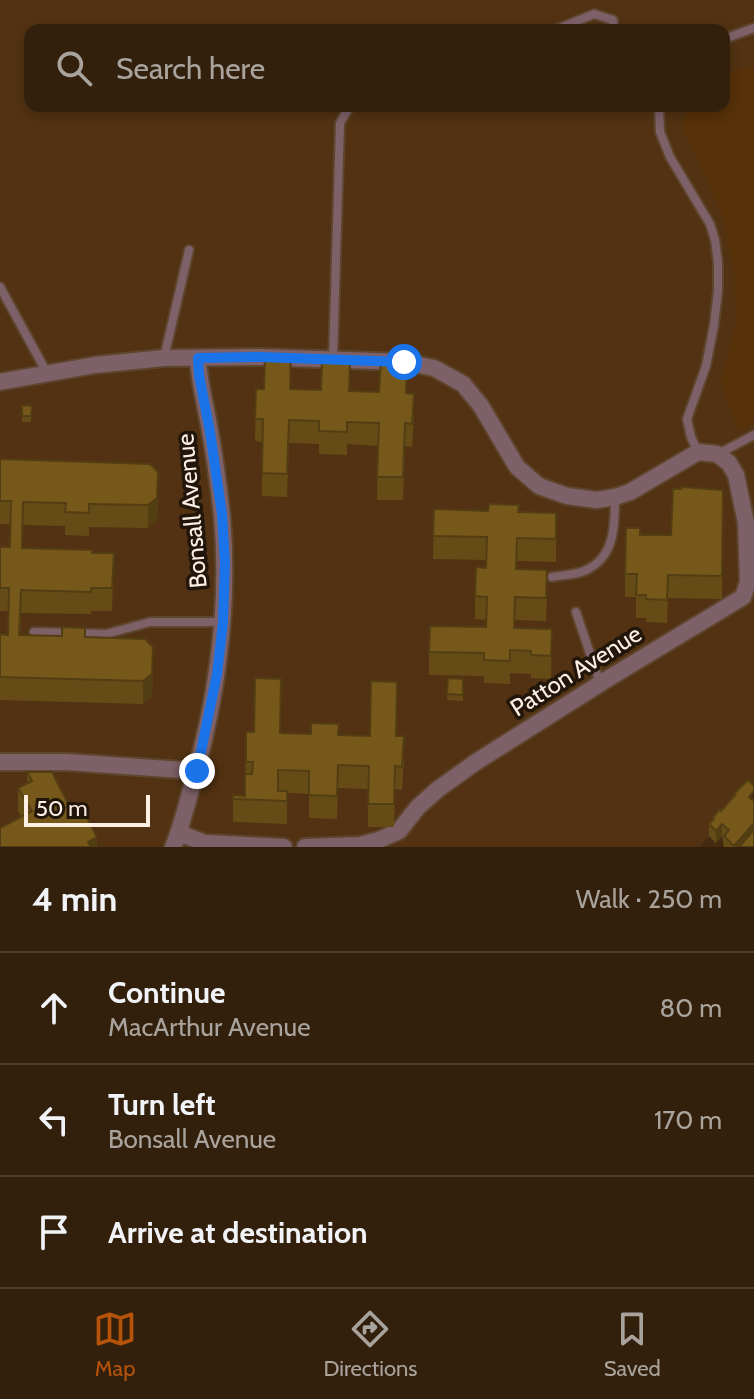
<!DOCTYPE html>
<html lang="en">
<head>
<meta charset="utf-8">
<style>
  body { margin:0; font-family:Cabin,sans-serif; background:#3b2815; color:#f1f3f6 }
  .scale { position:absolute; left:24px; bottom:20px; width:126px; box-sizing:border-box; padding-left:8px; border:4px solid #fdefe3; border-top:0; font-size:22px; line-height:28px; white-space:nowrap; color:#fdefe3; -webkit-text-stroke:6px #22160b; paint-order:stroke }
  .stop { position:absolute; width:24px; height:24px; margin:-18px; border:6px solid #1a73e8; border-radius:50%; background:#fff }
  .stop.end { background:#1a73e8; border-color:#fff; box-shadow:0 2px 8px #0008 }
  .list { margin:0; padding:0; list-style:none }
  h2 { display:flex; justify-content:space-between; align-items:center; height:104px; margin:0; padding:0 32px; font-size:34px }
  h2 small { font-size:26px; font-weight:400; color:#a9a39d }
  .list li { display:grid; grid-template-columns:52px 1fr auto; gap:24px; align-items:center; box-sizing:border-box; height:112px; padding:0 32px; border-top:2px solid #4e3e2d }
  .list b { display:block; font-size:30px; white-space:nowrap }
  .list p { margin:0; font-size:26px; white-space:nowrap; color:#a9a39d }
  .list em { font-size:26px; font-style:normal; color:#a9a39d }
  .icon { flex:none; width:44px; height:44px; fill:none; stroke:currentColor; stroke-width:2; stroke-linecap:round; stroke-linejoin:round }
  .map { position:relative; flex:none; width:754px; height:847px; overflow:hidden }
  .search { position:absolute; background:#33200c; box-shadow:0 4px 12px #0003; left:24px; right:24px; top:24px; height:88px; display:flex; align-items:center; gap:20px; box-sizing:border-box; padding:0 28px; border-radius:16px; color:#a9a39d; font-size:30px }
  .sheet { height:440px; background:#33200c }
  nav { display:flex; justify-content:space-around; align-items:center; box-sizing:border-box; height:112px; border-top:2px solid #4e3e2d; background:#33200c; font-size:22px; color:#a9a39d }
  nav a { display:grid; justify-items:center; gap:4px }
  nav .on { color:#b45309 }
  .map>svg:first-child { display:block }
  .built { fill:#523212; fill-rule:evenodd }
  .green { fill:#573108 }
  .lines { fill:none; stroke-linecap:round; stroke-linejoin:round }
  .lane-casing { stroke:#5e462e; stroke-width:12 }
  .street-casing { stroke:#5e462e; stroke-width:20 }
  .lane { stroke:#7e6168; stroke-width:8 }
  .street { stroke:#7e6168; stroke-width:16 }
  .wall { fill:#654c17 }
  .shaded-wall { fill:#533e13 }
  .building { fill:#76581b; stroke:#533e13; stroke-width:2 }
  .route { stroke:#1a73e8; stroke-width:10 }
  .labels { text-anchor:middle; stroke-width:7; stroke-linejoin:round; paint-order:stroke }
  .street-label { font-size:24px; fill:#fdefe3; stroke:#22160b }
</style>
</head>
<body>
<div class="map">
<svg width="754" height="847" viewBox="0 0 754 847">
  <rect width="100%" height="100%" fill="#442a10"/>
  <path class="built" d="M 0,0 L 754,0 L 754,784 L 700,847 L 0,847 ZM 30,30 L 724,30 L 724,106 L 30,106 Z"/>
  <path class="green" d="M 754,65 L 754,422 L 739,432 L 721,384 L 736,323 L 734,269 L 722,214 L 682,126 L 689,106 L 724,106 L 724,74 Z"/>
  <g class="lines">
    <defs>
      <path id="lane" d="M 555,30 L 594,14 L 613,20 L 614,30
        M 724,39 L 754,28
        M 659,106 L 660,132 L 670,157 L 710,224 L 715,240 L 718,263 L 718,290 L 714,325 L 706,366 L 687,419 L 691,437 L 698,452
        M 0,287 L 47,373
        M 164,358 L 189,250
        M 333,360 L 340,123 L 350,106
        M 718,454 L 754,435
        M 552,577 C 562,575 575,575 584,571 C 615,558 615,526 615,497
        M 576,612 L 600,683
        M 34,632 L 106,634 L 150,622 L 223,622"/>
      <path id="street" d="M 0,382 L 95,365 L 164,358 L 260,357 L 404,362 L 434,368 L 463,384 L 481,406 L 517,467 L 539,486 L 567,496 L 597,500 L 615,497 L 630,492 L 698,452 L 717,454 L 729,463 L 736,475 L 746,523 L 748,582 L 743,597 L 609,678 L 476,762 L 437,790 L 418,807 L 399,831 L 379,840 L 360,845 L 305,847
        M 0,762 L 67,762 L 197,771
        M 179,833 L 205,843 L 284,847
        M 173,847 C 181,828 186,808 191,789 C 217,700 230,608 222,516 C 219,488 215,459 210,431 C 206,406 199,383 198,358"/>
    </defs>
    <use href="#lane" class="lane-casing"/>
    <use href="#street" class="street-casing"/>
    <use href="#lane" class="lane"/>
    <use href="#street" class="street"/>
  </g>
  <path class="wall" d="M 256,389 L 407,393 L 414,416 L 412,447 L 405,446 L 403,500 L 377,500 L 378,446 L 347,444 L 347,455 L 319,454 L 319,444 L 289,443 L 287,497 L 262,496 L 262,442 L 255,441 Z
    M 22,405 L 32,406 L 31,422 L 22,422 Z
    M 0,459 L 158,495 L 157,521 L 148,528 L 89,527 L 89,536 L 65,535 L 65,526 L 23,525 L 23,548 L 114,553 L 112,611 L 91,611 L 91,614 L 21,613 L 20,635 L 85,637 L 153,670 L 152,697 L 143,704 L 0,700 L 0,634 L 8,635 L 8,611 L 0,611 L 0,547 L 10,547 L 11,524 L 0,524 Z
    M 723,490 L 722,599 L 668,598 L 667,623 L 646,622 L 646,618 L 636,618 L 636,597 L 625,597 L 625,574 L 640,535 L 671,535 Z
    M 434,509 L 556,513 L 556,562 L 517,561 L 517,569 L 547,593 L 546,621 L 515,620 L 515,628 L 552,629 L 551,679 L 531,678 L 531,674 L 510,673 L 510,684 L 484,683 L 484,676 L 429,675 L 429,652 L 486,627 L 486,620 L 475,619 L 475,596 L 486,568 L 487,560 L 433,559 Z
    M 448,678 L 463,679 L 463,701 L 447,700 Z
    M 246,732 L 396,736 L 404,759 L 402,790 L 395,789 L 394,827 L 368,827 L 368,789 L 338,788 L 337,819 L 309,818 L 309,794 L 287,793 L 287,824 L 233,822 L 233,795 L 245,796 Z
    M 27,772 L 74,815 L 97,847 L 21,817 L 18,811 L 18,788 L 27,784 Z
    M 748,780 L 754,847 L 724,847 L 722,836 L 716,843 L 709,836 L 709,824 L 713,821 L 713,817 L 721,811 L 734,797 L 734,794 Z"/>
  <path class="shaded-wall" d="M 158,472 L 157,521 L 148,528 L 148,505 Z
    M 153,647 L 152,697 L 143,704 L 143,681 Z
    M 754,823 L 754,835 L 743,847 L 734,847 Z
    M 722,824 L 722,836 L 716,843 L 716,831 Z
    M 97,837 L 97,847 L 88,847 L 88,842 Z"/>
  <path class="building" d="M 265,354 L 291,355 L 290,389 L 321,390 L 322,359 L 350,360 L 349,391 L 379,392 L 381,358 L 407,359 L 406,393 L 414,394 L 412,424 L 405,423 L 403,477 L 377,477 L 379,423 L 347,422 L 347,432 L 319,431 L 319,421 L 289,420 L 287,474 L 262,473 L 263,419 L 255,419 L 256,389 L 264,389 Z
    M 22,405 L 32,406 L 31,416 L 22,416 Z
    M 0,459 L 150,464 L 158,472 L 157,498 L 148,505 L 89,504 L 89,513 L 65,512 L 66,503 L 23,502 L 22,548 L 92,550 L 92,553 L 114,553 L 112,588 L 91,588 L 91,592 L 21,590 L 19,635 L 62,636 L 62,627 L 85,628 L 85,637 L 145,639 L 153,647 L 152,674 L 143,681 L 0,677 L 0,634 L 8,635 L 9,588 L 0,588 L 0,547 L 10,547 L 11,501 L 0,501 Z
    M 681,487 L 723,490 L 722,576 L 668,575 L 667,600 L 646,599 L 646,595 L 636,595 L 637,574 L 625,574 L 626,528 L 640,528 L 640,535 L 671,535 L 673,489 L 681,489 Z
    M 489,504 L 519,505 L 518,512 L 556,513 L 556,539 L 517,538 L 516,569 L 547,570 L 546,598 L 515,597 L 514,628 L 552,629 L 551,656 L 531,655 L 531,651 L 510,650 L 510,661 L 484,660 L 484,653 L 429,652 L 430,626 L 486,627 L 487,597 L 475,596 L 476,567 L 486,568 L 487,537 L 433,536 L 434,509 L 488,511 Z
    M 255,678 L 281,679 L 280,733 L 311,734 L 311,723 L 339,724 L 338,735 L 370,736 L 371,681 L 397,682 L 396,736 L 404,736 L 402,767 L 395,766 L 394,804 L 368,804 L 369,766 L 338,765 L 337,796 L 309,795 L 309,771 L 278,770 L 278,791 L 287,791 L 287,801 L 233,799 L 233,795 L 245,796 L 245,774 L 252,774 L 253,762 L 246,762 L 246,732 L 254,732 Z
    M 448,678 L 463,679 L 463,695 L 447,694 Z
    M 27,772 L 52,772 L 74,815 L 83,810 L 97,837 L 88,842 L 91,847 L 0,847 L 0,828 L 32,811 L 18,788 L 32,781 Z
    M 748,780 L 754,786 L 754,791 L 749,797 L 754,801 L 754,823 L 734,846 L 724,836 L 729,830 L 722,824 L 716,831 L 709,824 L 714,819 L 713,817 L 720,809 L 721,811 L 735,795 L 734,794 Z
    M 754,830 L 754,847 L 739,847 Z"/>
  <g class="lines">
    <path class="route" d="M 197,771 L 217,674 L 223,622 L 225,563 L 222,514 L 210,432 L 199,375 L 198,358 L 260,357 L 404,362"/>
  </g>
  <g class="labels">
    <g class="street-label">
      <text transform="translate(192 511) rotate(-95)" y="8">Bonsall Avenue</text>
      <text transform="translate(576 671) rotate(-32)" y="8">Patton Avenue</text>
    </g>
  </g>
</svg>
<div class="scale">50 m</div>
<div class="stop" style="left:404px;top:362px"></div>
<div class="stop end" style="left:197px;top:771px"></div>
<div class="search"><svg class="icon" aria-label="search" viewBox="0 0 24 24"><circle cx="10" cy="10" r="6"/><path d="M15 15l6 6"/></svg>Search here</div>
</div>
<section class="sheet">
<h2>4 min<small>Walk · 250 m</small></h2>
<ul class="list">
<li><svg class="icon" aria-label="ahead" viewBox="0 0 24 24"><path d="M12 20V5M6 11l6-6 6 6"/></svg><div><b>Continue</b><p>MacArthur Avenue</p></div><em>80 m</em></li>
<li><svg class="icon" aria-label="left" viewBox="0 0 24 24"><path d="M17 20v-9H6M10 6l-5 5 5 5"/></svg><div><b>Turn left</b><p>Bonsall Avenue</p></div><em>170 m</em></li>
<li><svg class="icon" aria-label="arrive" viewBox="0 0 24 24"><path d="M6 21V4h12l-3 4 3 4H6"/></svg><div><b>Arrive at destination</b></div></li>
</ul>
</section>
<nav>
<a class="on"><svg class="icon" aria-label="map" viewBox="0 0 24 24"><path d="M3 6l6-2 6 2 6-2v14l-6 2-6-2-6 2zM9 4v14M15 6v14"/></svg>Map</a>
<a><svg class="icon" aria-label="directions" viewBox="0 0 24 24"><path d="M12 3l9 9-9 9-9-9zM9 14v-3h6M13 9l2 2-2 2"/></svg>Directions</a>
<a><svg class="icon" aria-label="saved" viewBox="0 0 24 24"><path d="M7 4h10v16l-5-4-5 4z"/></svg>Saved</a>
</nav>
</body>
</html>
